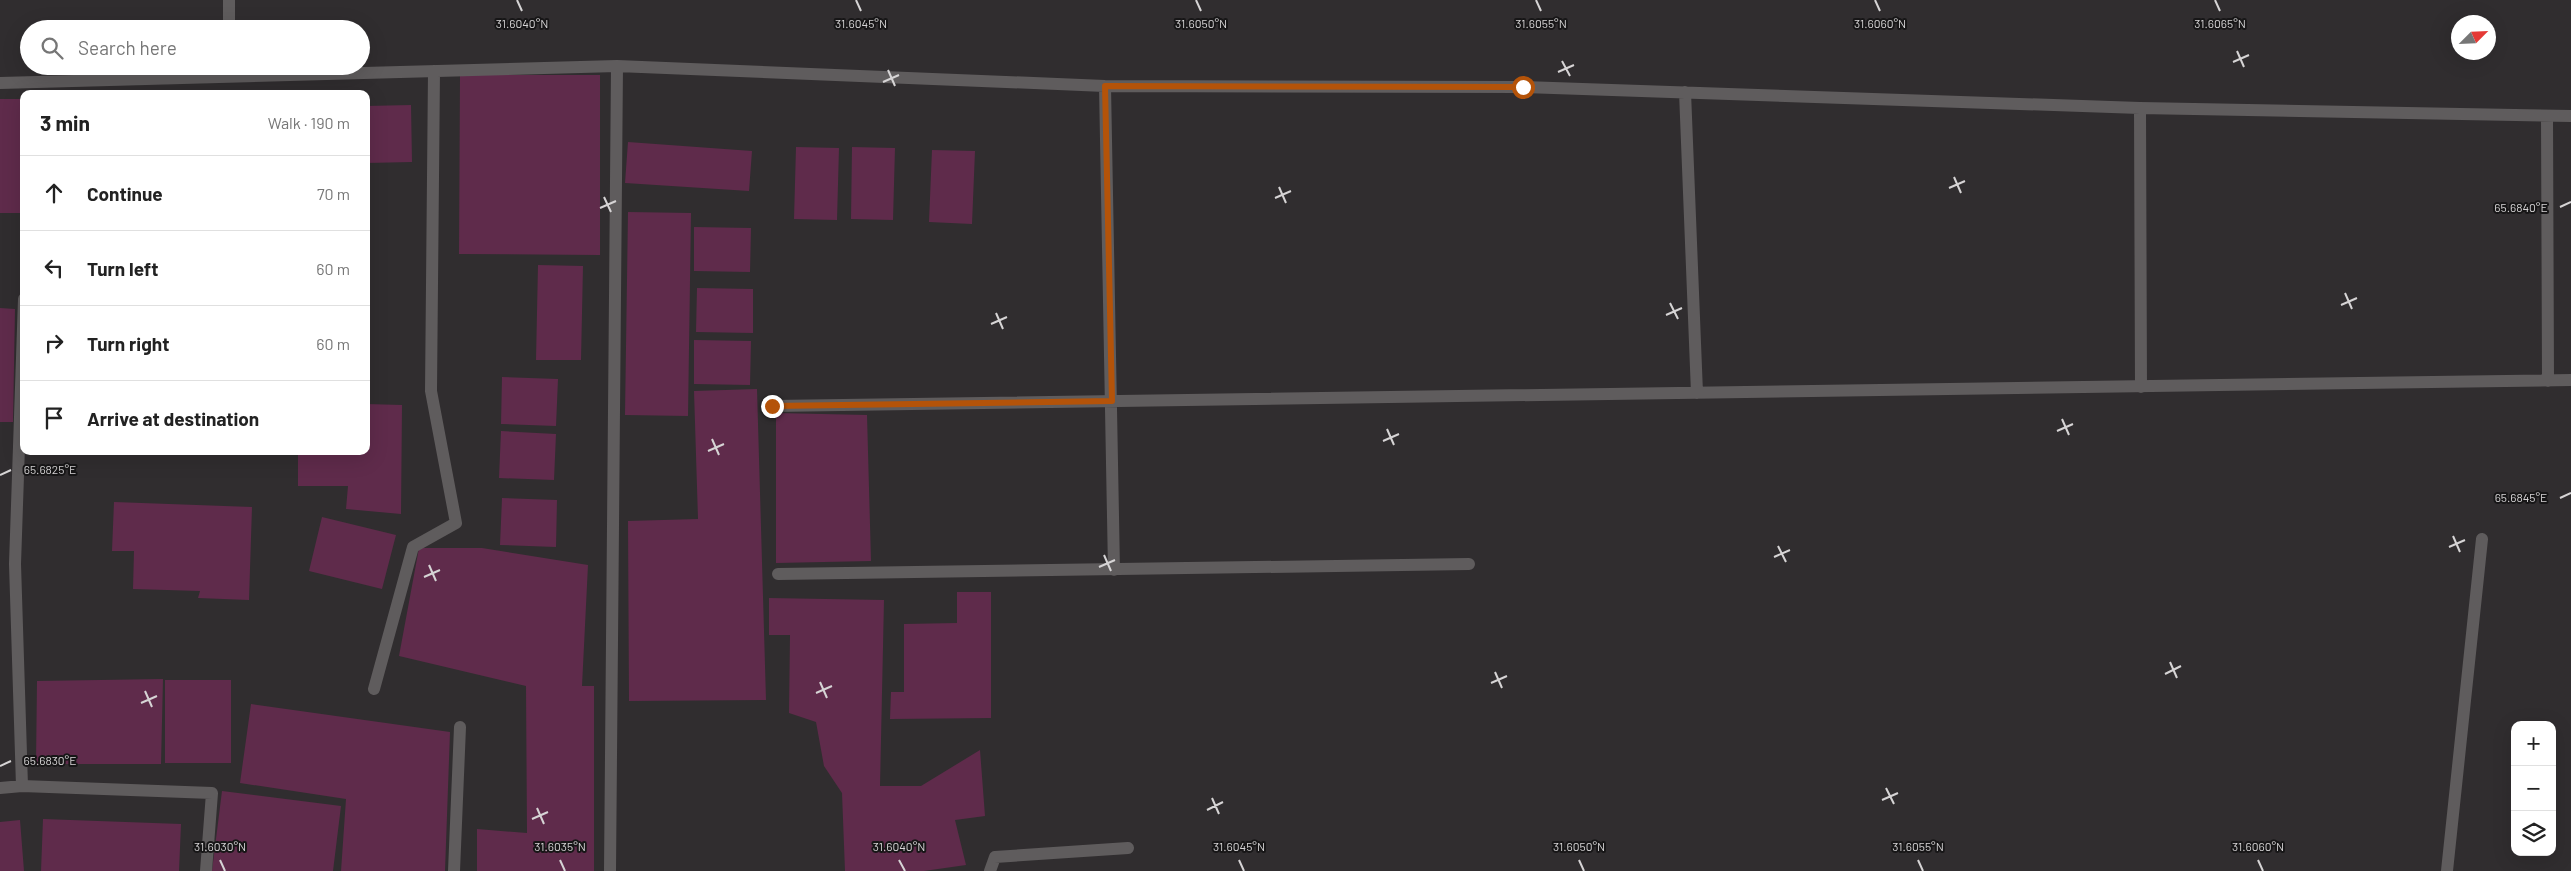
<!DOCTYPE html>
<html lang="en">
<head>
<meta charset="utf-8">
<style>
  body { margin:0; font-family:Barlow,sans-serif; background:#f6f6f6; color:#222 }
  .controls { position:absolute; right:15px; bottom:15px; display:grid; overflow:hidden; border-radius:10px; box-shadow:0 5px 20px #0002 }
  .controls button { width:45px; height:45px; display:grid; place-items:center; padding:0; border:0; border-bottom:1px solid #e0e0e0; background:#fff; color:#222; font:25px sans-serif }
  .compass { position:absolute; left:2451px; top:15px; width:45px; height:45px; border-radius:50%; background:#fff; box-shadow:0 5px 20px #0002; rotate:66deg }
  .stop { position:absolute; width:15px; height:15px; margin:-11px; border:4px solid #b45309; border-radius:50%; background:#fff }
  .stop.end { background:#b45309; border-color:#fff; box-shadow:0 1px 5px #0008 }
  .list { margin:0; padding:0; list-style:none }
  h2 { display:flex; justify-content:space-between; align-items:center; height:65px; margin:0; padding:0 20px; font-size:21px }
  h2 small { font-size:16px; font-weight:400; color:#767676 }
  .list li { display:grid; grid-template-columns:32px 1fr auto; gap:15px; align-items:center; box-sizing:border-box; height:75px; padding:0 20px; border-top:1px solid #e0e0e0 }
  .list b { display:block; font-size:19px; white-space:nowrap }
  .list em { font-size:16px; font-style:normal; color:#767676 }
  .icon { flex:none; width:28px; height:28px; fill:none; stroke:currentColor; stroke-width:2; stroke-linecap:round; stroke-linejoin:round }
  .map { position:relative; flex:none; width:2571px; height:871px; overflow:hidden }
  .search { position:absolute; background:#fff; box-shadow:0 5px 20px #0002; left:20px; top:20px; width:350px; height:55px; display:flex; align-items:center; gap:12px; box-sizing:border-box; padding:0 18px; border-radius:28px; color:#767676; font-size:19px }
  .panel { position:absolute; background:#fff; box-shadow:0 5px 20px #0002; left:20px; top:90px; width:350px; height:365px; border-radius:10px }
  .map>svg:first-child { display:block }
  .building { fill:#5f2b4b }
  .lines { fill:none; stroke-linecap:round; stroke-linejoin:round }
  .minor { stroke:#5f5c5d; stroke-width:12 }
  .route { stroke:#b45309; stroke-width:6 }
  .ticks { fill:none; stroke:#d6d4d5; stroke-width:2 }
  .ticks-label { font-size:12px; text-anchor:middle; fill:#d6d4d5; stroke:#171617; stroke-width:4; stroke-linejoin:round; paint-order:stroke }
</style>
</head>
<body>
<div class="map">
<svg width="2571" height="871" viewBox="0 0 2571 871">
  <rect width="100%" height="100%" fill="#302d2f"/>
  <path class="building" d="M 460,75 L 600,75 L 600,255 L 459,254 Z
    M 0,99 L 24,99 L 24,213 L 0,213 Z
    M 411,105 L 412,162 L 366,163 L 366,106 Z
    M 628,142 L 752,151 L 749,191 L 625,183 Z
    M 796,147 L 839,148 L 837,220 L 794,219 Z
    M 852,147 L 895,148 L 893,220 L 851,219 Z
    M 932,150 L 975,151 L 972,224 L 929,222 Z
    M 628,212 L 691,213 L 688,416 L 625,415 Z
    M 694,227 L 751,228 L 750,272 L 694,271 Z
    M 538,265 L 583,266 L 581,360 L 536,360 Z
    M 697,288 L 753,289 L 753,333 L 696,332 Z
    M 0,308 L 15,309 L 13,422 L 0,422 Z
    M 694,340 L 751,341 L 750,385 L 694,384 Z
    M 502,377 L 558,379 L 556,426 L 501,424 Z
    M 757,389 L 766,700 L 629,701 L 628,521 L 698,519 L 694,391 Z
    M 366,404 L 402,405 L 401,514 L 346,509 L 348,486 L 298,486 L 298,451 L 366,451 Z
    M 776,413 L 867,415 L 871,561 L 776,563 Z
    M 501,431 L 556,434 L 554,480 L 499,478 Z
    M 502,498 L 557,500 L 556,547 L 500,545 Z
    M 114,502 L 252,507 L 249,600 L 198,598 L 200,591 L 133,589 L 134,551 L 112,551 Z
    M 322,517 L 396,535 L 382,589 L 309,571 Z
    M 419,548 L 482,548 L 588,565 L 582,686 L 594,686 L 594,871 L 477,871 L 477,829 L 527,833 L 526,686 L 399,656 Z
    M 957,592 L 991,592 L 991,718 L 890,719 L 891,692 L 904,692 L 904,624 L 957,623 Z
    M 769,598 L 884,600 L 880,786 L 921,786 L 980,750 L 985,816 L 955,820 L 966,865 L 924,871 L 845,871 L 842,793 L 824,766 L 816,722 L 789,713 L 790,635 L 769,635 Z
    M 163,679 L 161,764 L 36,764 L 37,681 Z
    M 165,680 L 231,680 L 231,763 L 165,763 Z
    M 251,704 L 450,732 L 445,871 L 341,871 L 346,799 L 240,783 Z
    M 222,791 L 341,806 L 333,871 L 212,871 Z
    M 43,819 L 181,824 L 179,871 L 41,871 Z
    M 20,820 L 24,871 L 0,871 L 0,822 Z"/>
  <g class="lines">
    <path class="minor" d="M 229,29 L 229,0
      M 0,83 L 617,66 L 1105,86 L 1523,87 L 2140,108 L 2571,116
      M 1105,86 L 1114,570
      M 1685,92 L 1697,393
      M 2140,108 L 2141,387
      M 2547,117 L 2548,381
      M 772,406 L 2571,380
      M 778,574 L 1469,564
      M 374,689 L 413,547 L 456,523 L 431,391 L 434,71
      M 22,786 L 15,564 L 24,299
      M 0,788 L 22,786 L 212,793 L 206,871
      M 454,871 L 460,727
      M 610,871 L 617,66
      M 990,871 L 995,857 L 1128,848
      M 2447,871 L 2482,539"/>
  </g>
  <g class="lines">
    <path class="route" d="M 772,406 L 1112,401 L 1105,86 L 1523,87"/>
  </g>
  <path class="ticks" d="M 517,0 L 522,11M 856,0 L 861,11M 1196,0 L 1201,11M 1536,0 L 1541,11M 1875,0 L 1880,11M 2215,0 L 2220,11M 2237,51 L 2244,67M 1562,61 L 1570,76M 2233,62 L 2249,55M 888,70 L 895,86M 1558,72 L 1574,65M 883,82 L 899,75M 1954,177 L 1961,193M 1279,187 L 1286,203M 1949,188 L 1965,181M 604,197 L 611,212M 1275,198 L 1291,191M 2560,207 L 2571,202M 600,208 L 616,201M 2345,293 L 2352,309M 1670,303 L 1678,319M 2341,305 L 2357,298M 996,313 L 1003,329M 1666,315 L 1682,308M 991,324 L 1007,317M 2062,419 L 2069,435M 1387,429 L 1394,445M 2057,431 L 2073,424M 712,439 L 719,455M 1383,441 L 1399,434M 708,451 L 724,444M 0,475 L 11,470M 2560,498 L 2571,493M 2453,536 L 2460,552M 1778,546 L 1786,562M 2449,547 L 2465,540M 1104,555 L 1111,571M 1774,557 L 1790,550M 429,565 L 436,581M 1099,567 L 1115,560M 424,577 L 440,570M 2170,662 L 2177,678M 1495,672 L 1502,688M 2165,674 L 2181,666M 820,682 L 827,698M 1491,683 L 1507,676M 145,691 L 152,707M 816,693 L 832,686M 141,703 L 157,696M 0,766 L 11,761M 1886,788 L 1894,804M 1212,798 L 1219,814M 1882,800 L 1898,793M 537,808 L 544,824M 1207,810 L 1223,802M 532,819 L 548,812M 220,860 L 225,871M 560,860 L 565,871M 899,860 L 905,871M 1239,860 L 1244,871M 1579,860 L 1584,871M 1918,860 L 1923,871M 2258,860 L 2263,871"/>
  <g class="ticks-label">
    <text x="522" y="28">31.6040°N</text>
    <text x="861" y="28">31.6045°N</text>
    <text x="1201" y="28">31.6050°N</text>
    <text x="1541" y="28">31.6055°N</text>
    <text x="1880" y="28">31.6060°N</text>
    <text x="2220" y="28">31.6065°N</text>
    <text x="2521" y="212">65.6840°E</text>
    <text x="50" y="474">65.6825°E</text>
    <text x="2521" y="502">65.6845°E</text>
    <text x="50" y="765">65.6830°E</text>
    <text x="220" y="851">31.6030°N</text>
    <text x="560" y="851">31.6035°N</text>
    <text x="899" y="851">31.6040°N</text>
    <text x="1239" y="851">31.6045°N</text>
    <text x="1579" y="851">31.6050°N</text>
    <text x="1918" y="851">31.6055°N</text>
    <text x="2258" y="851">31.6060°N</text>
  </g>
</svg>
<div class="controls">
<button>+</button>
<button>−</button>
<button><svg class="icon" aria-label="layers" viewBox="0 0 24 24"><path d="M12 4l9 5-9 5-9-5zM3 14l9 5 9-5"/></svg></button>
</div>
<svg class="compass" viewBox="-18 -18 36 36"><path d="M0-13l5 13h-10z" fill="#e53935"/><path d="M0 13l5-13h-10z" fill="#767676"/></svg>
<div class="stop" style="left:1523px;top:87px"></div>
<div class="stop end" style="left:772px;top:406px"></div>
<div class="search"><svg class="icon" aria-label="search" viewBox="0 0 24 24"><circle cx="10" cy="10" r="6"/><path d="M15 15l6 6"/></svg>Search here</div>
<section class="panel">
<h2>3 min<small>Walk · 190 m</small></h2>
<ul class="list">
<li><svg class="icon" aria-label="ahead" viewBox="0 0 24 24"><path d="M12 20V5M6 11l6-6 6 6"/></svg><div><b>Continue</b></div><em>70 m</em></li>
<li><svg class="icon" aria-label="left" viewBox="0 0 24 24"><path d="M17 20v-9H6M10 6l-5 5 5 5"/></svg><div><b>Turn left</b></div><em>60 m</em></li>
<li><svg class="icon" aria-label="right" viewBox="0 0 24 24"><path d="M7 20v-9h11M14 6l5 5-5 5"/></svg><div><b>Turn right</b></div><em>60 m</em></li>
<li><svg class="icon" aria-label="arrive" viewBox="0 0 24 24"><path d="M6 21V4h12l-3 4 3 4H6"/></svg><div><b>Arrive at destination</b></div></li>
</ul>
</section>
</div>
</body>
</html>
